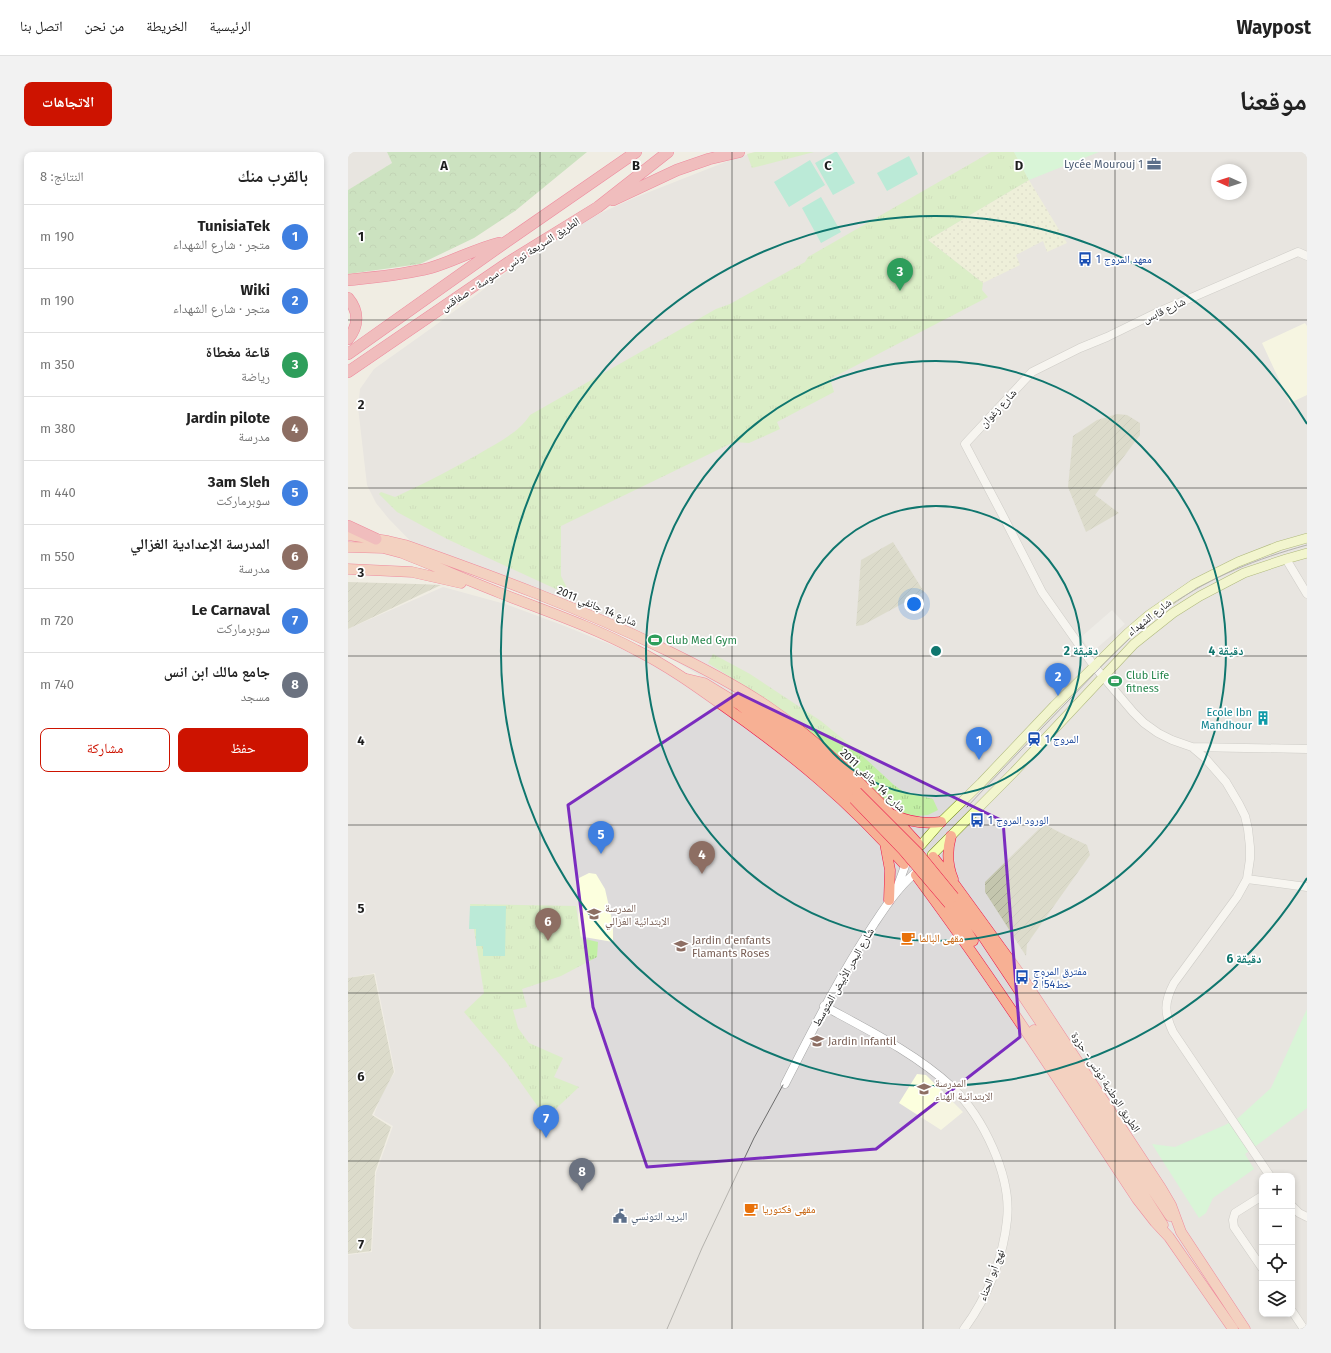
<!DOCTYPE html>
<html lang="ar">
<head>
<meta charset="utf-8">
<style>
  body { margin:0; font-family:"Fira Sans","Noto Naskh Arabic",sans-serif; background:#f2f2f2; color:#222; direction:rtl }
  .controls { position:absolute; right:12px; bottom:12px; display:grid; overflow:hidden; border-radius:8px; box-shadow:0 2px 6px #0003 }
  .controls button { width:36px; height:36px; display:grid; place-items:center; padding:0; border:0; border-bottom:1px solid #e0e0e0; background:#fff; color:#222; font:20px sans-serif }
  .compass { position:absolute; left:863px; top:12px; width:36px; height:36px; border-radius:50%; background:#fff; box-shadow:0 2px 6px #0003; rotate:273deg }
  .you { position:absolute; left:566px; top:452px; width:14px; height:14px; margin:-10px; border:3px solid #fff; border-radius:50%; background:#1a73e8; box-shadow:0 0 0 6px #1a73e833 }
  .badge { display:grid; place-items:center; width:26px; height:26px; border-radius:50%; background:#cd1300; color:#fff; font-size:13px; font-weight:700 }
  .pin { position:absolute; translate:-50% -33px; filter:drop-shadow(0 1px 2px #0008) }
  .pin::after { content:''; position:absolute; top:21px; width:14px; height:12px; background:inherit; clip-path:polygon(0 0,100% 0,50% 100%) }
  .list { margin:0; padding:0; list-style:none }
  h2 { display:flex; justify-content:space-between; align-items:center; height:52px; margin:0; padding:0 16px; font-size:17px }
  h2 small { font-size:13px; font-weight:400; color:#767676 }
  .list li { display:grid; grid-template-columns:26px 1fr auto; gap:12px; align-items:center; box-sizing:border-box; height:64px; padding:0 16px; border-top:1px solid #e0e0e0 }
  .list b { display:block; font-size:15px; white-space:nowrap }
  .list p { margin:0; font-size:13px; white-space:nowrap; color:#767676 }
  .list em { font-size:13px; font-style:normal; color:#767676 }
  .actions { display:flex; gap:8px; padding:12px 16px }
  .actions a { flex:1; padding:9px 0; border:1px solid #cd1300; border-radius:8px; text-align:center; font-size:14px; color:#cd1300 }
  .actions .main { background:#cd1300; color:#fff }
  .icon { flex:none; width:22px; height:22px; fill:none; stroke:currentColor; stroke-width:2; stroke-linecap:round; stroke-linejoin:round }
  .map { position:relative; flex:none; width:959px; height:1177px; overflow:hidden; direction:ltr; border-radius:8px }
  header { display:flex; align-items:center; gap:24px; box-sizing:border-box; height:56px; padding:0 20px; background:#fff; border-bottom:1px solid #e0e0e0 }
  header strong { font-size:19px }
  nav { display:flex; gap:22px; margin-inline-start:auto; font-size:14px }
  .intro { display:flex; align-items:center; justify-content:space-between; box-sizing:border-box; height:96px; padding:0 24px }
  h1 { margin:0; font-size:28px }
  .button { padding:10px 18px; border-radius:8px; background:#cd1300; color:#fff; font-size:14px; font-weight:700 }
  main { display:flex; gap:24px; padding:0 24px }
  aside { flex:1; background:#fff; border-radius:8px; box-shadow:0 2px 6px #0003 }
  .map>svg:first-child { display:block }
  .residential { fill:#dddbdb; fill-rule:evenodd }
  .education { fill:#fcffde }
  .construction { fill:url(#construction-furrows) }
  .farmland { fill:url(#farmland-dots) }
  .grass { fill:url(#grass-tufts) }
  .forest { fill:url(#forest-crowns) }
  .park { fill:#bcffc8 }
  .pitch { fill:#7ae7c7 }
  .parking { fill:#eaeaea }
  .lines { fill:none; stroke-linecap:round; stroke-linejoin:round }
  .tertiary-casing { stroke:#a5a5a5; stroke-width:9 }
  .secondary-casing { stroke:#627b00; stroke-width:10 }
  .trunk-casing { stroke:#ec1349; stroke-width:11 }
  .motorway-casing { stroke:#ec1349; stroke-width:12 }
  .tertiary { stroke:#fff; stroke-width:8 }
  .secondary { stroke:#f4ffb3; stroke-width:9 }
  .trunk { stroke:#f7b094; stroke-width:10 }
  .motorway { stroke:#ef848e; stroke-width:11 }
  .tram { stroke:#6c6c6c; stroke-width:1 }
  .trunk-bridge-casing { stroke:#ec1349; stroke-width:11; stroke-linecap:butt }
  .trunk-bridge { stroke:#f7b094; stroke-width:10 }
  .marked { fill:none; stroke:#7b2cbf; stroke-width:3; stroke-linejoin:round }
  .grid { fill:none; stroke:#1e1e1e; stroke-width:1; stroke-opacity:0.55 }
  .ring { fill:none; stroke:#0f766e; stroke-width:2 }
  .labels { text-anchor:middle; stroke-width:3.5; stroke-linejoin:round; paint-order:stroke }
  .service-label { font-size:11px; fill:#4e5e75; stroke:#fff; text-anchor:end }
  .transit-label { font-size:11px; fill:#164399; stroke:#fff; text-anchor:start }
  .street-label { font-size:11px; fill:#1e1e1e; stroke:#fff }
  .leisure-label { font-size:11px; fill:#27864d; stroke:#fff; text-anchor:start }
  .culture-label { font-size:11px; fill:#0d838f; stroke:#fff; text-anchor:end }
  .education-label { font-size:11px; fill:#785e54; stroke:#fff; text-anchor:start }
  .food-label { font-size:11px; fill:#c56008; stroke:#fff; text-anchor:start }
  .grid-label { font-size:13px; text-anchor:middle; font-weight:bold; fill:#1e1e1e; stroke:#fff; stroke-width:3.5; stroke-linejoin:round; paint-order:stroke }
  .centre { fill:#0f766e; stroke:#fff; stroke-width:2 }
  .ring-label { font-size:12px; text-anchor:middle; font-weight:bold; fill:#0f766e; stroke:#fff; stroke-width:3.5; stroke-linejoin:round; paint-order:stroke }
</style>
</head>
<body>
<header>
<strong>Waypost</strong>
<nav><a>الرئيسية</a><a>الخريطة</a><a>من نحن</a><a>اتصل بنا</a></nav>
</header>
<div class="intro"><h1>موقعنا</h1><a class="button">الاتجاهات</a></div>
<main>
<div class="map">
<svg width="959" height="1177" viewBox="0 0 959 1177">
  <defs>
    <pattern id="construction-furrows" width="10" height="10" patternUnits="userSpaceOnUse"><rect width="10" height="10" fill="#c4c6ae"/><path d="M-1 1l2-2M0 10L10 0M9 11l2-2" fill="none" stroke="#a8aa95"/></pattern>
    <pattern id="farmland-dots" width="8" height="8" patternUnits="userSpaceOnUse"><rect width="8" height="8" fill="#ebf1cd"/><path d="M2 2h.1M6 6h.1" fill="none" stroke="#c9ceb0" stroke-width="1.8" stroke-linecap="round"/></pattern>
    <pattern id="grass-tufts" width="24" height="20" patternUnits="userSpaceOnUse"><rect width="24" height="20" fill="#c2efa4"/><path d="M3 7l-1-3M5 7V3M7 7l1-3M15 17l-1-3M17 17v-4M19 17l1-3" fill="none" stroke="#a6cc8d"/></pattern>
    <pattern id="forest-crowns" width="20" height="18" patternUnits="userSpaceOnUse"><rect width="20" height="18" fill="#a1d494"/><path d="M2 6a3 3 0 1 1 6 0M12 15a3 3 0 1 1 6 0" fill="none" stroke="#8ab67f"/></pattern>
  </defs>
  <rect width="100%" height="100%" fill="#f0ede3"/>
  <path class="residential" d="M 0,0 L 39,0 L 44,11 L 0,38 Z
    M 407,0 L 959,0 L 959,1177 L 0,1177 L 0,1103 L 24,1100 L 28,1021 L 45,974 L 26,963 L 34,941 L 47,920 L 27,821 L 0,826 L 0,477 L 95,435 L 157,452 L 214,473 L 281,500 L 323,521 L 456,616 L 364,531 L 329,510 L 288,489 L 221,459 L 78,405 L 41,367 L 28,351 L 19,333 L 10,255 L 12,237 L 26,217 L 85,175 L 167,114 L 244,65 L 286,46 L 380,9 ZM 869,18 L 893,18 L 893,42 L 869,42 ZM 914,1024 L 944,1024 L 944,1162 L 914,1162 Z"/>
  <path class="education" d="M 957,171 L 959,174 L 959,243 L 942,251 L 914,191 Z
    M 241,721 L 248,722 L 257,737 L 265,772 L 265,790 L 230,784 L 231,726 Z
    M 569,922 L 578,923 L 615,960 L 593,978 L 551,951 Z"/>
  <path class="construction" d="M 769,262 L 779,263 L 792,271 L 792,283 L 747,343 L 771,361 L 738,380 L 720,335 L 725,284 L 749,268 Z
    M 545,390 L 576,440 L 515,473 L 508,474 L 513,408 Z
    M 0,430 L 70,432 L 93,433 L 0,477 Z
    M 696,672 L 711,680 L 739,693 L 742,703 L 679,792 L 678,804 L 637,740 L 637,730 Z
    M 26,822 L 46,920 L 24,963 L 43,975 L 27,1020 L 23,1099 L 0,1102 L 0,826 Z"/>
  <path class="farmland" d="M 681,28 L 719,91 L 699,100 L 695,89 L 668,103 L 672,113 L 635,131 L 580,88 Z"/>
  <path class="grass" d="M 407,0 L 466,0 L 404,16 L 399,2 Z
    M 643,0 L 666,0 L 681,28 L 580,88 L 635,131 L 634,138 L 640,145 L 482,227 L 486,240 L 429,270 L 432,277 L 401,291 L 386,290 L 213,374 L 213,424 L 223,444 L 99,387 L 49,360 L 31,342 L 33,340 L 47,345 C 76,332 102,318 129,303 C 147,292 171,281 182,263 L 368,157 L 382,152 L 457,110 L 460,105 Z
    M 365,502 L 402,522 L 473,569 L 507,597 L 546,633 L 556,640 L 585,647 L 590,658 L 580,663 L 569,664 L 557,662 L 533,646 L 410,543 L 360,511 Z
    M 122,752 L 228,754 L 233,786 L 250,790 L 249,805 L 213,824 L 174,837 L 179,855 L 165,858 L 170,876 L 181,891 L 215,906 L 206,925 L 231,935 L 198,966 L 159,911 L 116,860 L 136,841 Z"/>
  <path class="forest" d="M 39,0 L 239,0 L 167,59 L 126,86 L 72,112 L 0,122 L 0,38 L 44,11 Z"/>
  <path class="park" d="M 666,0 L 751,0 L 681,28 Z
    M 959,857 L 959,956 L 897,1002 L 906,1017 L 865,1046 L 858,1061 L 851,1066 L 804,992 L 827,995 L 877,973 L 890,966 L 923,936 Z"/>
  <path class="pitch" d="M 487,0 L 489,0 L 507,31 L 485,43 L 467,11 Z
    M 561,4 L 570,22 L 539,39 L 529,21 Z
    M 462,8 L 477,33 L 441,55 L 426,30 Z
    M 473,45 L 493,80 L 473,91 L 454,56 Z
    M 122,754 L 158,754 L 157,804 L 135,804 L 135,794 L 128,794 L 128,777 L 121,777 Z"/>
  <path class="parking" d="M 764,458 L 777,472 L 749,496 L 740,496 L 733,485 Z"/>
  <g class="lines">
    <defs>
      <path id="tertiary" d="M 938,407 L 959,442
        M 844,595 L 959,597
        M 899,727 L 959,735
        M 549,736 L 557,714
        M 476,854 C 520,878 567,901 604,935 C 635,965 664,1024 659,1068 C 655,1107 639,1146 616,1177
        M 437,932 C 465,877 492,823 526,772 C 538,754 549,737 566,722
        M 922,1024 L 825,880 C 816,861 816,850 826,831 L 889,745 L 899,727 L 902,707 L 902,695 L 900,677 L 897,664 L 891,652 L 878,630 L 857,606 L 844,595 L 824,588 L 810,581 L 796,571 L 785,560 L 746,514 L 694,440 L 654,362 L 617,292 L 684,220 L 732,196 L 759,185 L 808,161 L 950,100 L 959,104
        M 914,1044 L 887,1061 L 885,1068 L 886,1075 L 914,1116
        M 944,1054 L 951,1061 L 959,1065
        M 944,1159 L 956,1177"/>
      <path id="secondary" d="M 573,693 L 593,670 L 633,631 L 706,554 L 780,481 L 801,463 L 846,432 L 890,410 L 931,394 L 959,386
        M 584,703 L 666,620 L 786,492 L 825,461 L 852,444 L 896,421 L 938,407 L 959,401"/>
      <path id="trunk" d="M 0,383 L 40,389 L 57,393 C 144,424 232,456 316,497 C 351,514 386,532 419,554 C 476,593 526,642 571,693
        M 0,395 L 35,396 L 54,401 C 87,414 119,428 152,441 C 198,459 245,475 288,498 C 320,514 349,535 377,555 C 444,602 502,650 556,712
        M 0,417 L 64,420 L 113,431
        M 339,527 L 356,531 L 392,553 L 461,607 L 506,647
        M 392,546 C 434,574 473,604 509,640
        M 546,663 C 561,670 576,672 593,670
        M 603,684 C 599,699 599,713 605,727
        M 537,691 L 542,718 L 541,748
        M 585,705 L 607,733 L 674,825 L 813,1036 L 823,1053 L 833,1080 L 897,1177
        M 568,723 C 646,828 717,938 789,1047 L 807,1070 L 821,1085 L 885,1177
        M 606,745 L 636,786 L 822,1064
        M 601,752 L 625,789
        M 686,878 L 766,996 L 815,1073"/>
      <path id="motorway" d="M 265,48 L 329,18 L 361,7 L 391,0
        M 0,128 C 27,125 55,123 82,116 C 106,109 127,97 151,91
        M 0,146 C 11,159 11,174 0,187
        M 0,202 L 158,90 L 288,0
        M 0,220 L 161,110 L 250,55 L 320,0
        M 0,374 L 28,387"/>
    </defs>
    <use href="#tertiary" class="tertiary-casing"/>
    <use href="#secondary" class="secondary-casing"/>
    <use href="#trunk" class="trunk-casing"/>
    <use href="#motorway" class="motorway-casing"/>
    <use href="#tertiary" class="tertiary"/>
    <use href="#secondary" class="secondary"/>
    <use href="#trunk" class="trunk"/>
    <use href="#motorway" class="motorway"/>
    <path class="tram" d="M 619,655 C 653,619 687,583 722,547 C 753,515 784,480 821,454 C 865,424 908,407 959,393
      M 319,1177 L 354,1096 L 406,986 L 435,933"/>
    <defs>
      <path id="trunk-bridge" d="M 509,640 L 570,701 L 606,745
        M 506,647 L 555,698 L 601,752"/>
    </defs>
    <use href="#trunk-bridge" class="trunk-bridge-casing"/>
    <use href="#trunk-bridge" class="trunk-bridge"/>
  </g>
  <path d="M0 0H959V1177H0ZM 390,541 L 655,669 L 672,885 L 528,997 L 299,1015 L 245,855 L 220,653 Z" fill="#f0ede3" fill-opacity=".55" fill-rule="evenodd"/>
  <path class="marked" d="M 390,541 L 655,669 L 672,885 L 528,997 L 299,1015 L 245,855 L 220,653 Z"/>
  <path class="grid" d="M 192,0 L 192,1177M 384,0 L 384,1177M 575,0 L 575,1177M 767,0 L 767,1177M 0,168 L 959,168M 0,336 L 959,336M 0,504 L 959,504M 0,673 L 959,673M 0,841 L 959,841M 0,1009 L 959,1009"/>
  <g class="ring">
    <circle cx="588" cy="499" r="145"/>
    <circle cx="588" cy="499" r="290"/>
    <path d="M959 726A435 435 0 1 1 959 272"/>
  </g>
  <defs>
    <symbol id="office-bare" viewBox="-9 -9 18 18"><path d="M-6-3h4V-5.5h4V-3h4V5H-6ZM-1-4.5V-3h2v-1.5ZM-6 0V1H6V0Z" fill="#5c6f8a" stroke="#fff" stroke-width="2.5" paint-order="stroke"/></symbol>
    <symbol id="bus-bare" viewBox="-9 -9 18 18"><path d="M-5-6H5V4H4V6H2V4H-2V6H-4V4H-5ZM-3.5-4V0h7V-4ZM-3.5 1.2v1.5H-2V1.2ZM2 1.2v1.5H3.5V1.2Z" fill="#1a4fb4" stroke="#fff" stroke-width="2.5" paint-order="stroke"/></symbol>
    <symbol id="stadium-bare" viewBox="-9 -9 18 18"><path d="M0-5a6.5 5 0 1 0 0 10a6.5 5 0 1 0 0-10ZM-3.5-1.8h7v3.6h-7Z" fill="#2e9e5b" stroke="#fff" stroke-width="2.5" paint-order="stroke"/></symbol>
    <symbol id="building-bare" viewBox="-9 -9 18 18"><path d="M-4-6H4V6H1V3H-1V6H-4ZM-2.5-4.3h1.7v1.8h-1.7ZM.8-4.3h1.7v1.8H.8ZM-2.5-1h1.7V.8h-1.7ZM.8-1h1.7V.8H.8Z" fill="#0f9aa8" stroke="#fff" stroke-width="2.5" paint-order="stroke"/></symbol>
    <symbol id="station-bare" viewBox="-9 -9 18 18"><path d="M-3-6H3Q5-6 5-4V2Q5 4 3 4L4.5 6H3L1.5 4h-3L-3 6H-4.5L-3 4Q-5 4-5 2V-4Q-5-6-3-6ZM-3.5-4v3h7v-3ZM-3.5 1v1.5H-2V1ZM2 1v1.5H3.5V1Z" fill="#1a4fb4" stroke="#fff" stroke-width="2.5" paint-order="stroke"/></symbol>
    <symbol id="school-bare" viewBox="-9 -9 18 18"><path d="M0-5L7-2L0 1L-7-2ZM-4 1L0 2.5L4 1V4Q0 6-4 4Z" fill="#8d6e63" stroke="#fff" stroke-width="2.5" paint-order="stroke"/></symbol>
    <symbol id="cafe-bare" viewBox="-9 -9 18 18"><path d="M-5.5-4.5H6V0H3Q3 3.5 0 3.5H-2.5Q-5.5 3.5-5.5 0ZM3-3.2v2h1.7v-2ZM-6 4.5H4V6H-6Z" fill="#e8710a" stroke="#fff" stroke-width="2.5" paint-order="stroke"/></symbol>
    <symbol id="civic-bare" viewBox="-9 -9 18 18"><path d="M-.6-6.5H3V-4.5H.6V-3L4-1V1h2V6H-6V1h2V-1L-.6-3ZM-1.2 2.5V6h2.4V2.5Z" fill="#5c6f8a" stroke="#fff" stroke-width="2.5" paint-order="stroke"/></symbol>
  </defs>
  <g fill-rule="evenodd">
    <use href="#office-bare" x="796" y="2" width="20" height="20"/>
    <use href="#bus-bare" x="727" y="97" width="20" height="20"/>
    <use href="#stadium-bare" x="297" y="478" width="20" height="20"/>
    <use href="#stadium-bare" x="757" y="519" width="20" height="20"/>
    <use href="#building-bare" x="905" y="556" width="20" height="20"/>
    <use href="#station-bare" x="676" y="577" width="20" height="20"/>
    <use href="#bus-bare" x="619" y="658" width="20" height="20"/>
    <use href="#school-bare" x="236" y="752" width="20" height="20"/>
    <use href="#cafe-bare" x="550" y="776" width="20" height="20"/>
    <use href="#school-bare" x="323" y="784" width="20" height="20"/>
    <use href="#bus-bare" x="664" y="815" width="20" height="20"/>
    <use href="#school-bare" x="459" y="879" width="20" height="20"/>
    <use href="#school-bare" x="566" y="927" width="20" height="20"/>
    <use href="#cafe-bare" x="393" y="1047" width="20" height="20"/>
    <use href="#civic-bare" x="262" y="1054" width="20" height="20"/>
  </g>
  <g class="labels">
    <g class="service-label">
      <text x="795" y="16">Lycée Mourouj 1</text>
      <text x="283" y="1068" text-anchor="start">البريد التونسي</text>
    </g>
    <g class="transit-label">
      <text x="748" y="111">معهد المروج 1</text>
      <text x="697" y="591">المروج 1</text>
      <text x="640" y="672">الورود المروج 1</text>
      <text x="685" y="823">مفترق المروج<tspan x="685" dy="13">2 خط54أ</tspan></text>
    </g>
    <g class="street-label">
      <text transform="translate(162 112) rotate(-33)" y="4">الطريق السريعة تونس - سوسة - صفاقس</text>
      <text transform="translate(816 158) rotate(-25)" y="4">شارع قابس</text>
      <text transform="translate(650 256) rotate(-47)" y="4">شارع زغوان</text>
      <text transform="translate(249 454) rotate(23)" y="4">شارع 14 جانفي 2011</text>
      <text transform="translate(801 465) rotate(-38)" y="4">شارع الشهداء</text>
      <text transform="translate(525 628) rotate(44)" y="4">شارع 14 جانفي 2011</text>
      <text transform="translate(495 825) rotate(-60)" y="4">شارع البحر الأبيض المتوسط</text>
      <text transform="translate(758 930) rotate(57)" y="4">الطريق الوطنية تونس - حزوة</text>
      <text transform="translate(643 1123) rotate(-69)" y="4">نهج أبو الحناء</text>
    </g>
    <g class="leisure-label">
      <text x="318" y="492">Club Med Gym</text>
      <text x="778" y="527">Club Life<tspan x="778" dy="13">fitness</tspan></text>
    </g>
    <g class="culture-label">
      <text x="904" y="564">Ecole Ibn<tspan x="904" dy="13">Mandhour</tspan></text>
    </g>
    <g class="education-label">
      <text x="257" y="760">المدرسة<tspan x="257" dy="13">الإبتدائية الغزالي</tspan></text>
      <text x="344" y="792">Jardin d'enfants<tspan x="344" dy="13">Flamants Roses</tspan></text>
      <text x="480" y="893">Jardin Infantil</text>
      <text x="587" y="935">المدرسة<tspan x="587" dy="13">الإبتدائية الهناء</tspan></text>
    </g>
    <g class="food-label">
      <text x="571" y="790">مقهى البالما</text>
      <text x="414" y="1061">مقهى فكتوريا</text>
    </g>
  </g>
  <g class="grid-label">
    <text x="96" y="18">A</text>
    <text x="288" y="18">B</text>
    <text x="480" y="18">C</text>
    <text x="671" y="18">D</text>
    <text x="13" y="89">1</text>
    <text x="13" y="257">2</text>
    <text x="13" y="425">3</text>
    <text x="13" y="593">4</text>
    <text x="13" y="761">5</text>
    <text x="13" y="929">6</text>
    <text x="13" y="1097">7</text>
  </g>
  <circle cx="588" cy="499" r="6" class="centre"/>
  <g class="ring-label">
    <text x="733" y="503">2 دقيقة</text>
    <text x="878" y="503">4 دقيقة</text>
    <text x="896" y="811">6 دقيقة</text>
  </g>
</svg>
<div class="controls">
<button>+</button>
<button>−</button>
<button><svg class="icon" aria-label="locate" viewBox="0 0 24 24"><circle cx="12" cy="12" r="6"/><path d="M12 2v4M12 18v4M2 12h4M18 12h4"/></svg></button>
<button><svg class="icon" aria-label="layers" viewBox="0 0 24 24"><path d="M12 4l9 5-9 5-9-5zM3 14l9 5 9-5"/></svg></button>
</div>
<svg class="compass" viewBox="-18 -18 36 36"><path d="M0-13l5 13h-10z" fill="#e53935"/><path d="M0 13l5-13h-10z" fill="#767676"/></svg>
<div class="you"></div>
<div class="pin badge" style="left:631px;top:608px;background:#3f7fe0">1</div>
<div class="pin badge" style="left:710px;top:544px;background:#3f7fe0">2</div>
<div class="pin badge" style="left:552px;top:139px;background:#2e9e5b">3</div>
<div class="pin badge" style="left:354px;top:722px;background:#8d6e63">4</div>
<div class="pin badge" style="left:253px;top:702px;background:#3f7fe0">5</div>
<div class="pin badge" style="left:200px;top:789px;background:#8d6e63">6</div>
<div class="pin badge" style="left:198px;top:986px;background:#3f7fe0">7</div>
<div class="pin badge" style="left:234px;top:1039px;background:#6b7280">8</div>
</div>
<aside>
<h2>بالقرب منك<small>النتائج: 8</small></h2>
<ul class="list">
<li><span class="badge" style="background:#3f7fe0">1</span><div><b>TunisiaTek</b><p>متجر · شارع الشهداء</p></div><em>190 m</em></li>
<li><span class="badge" style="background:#3f7fe0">2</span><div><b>Wiki</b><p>متجر · شارع الشهداء</p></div><em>190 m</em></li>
<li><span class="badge" style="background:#2e9e5b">3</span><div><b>قاعة مغطاة</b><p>رياضة</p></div><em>350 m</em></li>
<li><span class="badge" style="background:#8d6e63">4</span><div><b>Jardin pilote</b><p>مدرسة</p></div><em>380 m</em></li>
<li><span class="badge" style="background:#3f7fe0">5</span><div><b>3am Sleh</b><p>سوبرماركت</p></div><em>440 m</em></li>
<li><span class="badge" style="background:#8d6e63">6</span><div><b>المدرسة الإعدادية الغزالي</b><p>مدرسة</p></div><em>550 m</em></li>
<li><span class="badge" style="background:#3f7fe0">7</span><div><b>Le Carnaval</b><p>سوبرماركت</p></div><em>720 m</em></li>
<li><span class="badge" style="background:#6b7280">8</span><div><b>جامع مالك ابن انس</b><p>مسجد</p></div><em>740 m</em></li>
</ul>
<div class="actions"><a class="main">حفظ</a><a>مشاركة</a></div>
</aside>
</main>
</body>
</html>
